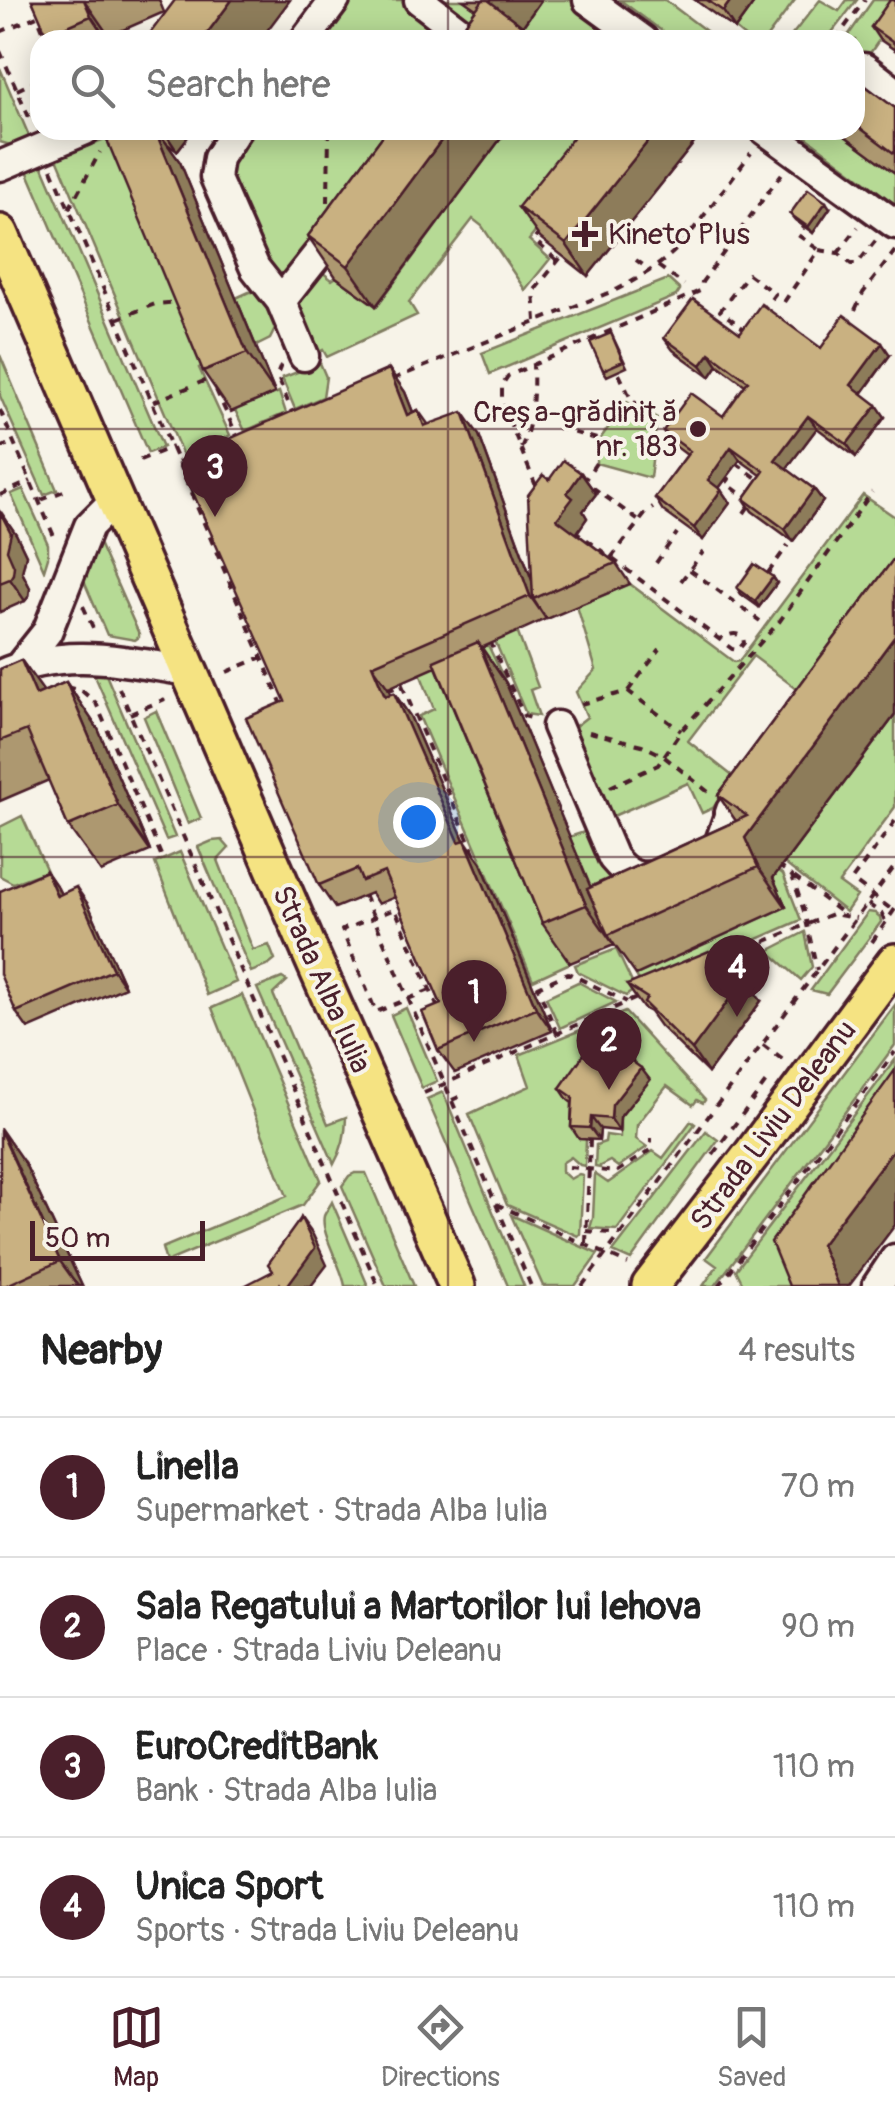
<!DOCTYPE html>
<html lang="en">
<head>
<meta charset="utf-8">
<style>
  body { margin:0; font-family:Pangolin,sans-serif; background:#f2f2f2; color:#222 }
  .scale { position:absolute; left:30px; bottom:25px; width:175px; box-sizing:border-box; padding-left:10px; border:5px solid #4a1f2b; border-top:0; font-size:28px; line-height:35px; white-space:nowrap; color:#4a1f2b; -webkit-text-stroke:8px #f7f3e8; paint-order:stroke }
  .you { position:absolute; left:418px; top:822px; width:35px; height:35px; margin:-25px; border:8px solid #fff; border-radius:50%; background:#1a73e8; box-shadow:0 0 0 15px #1a73e833 }
  .badge { display:grid; place-items:center; width:65px; height:65px; border-radius:50%; background:#4a1f2b; color:#fff; font-size:32px; font-weight:700 }
  .pin { position:absolute; translate:-50% -82px; filter:drop-shadow(0 2px 5px #0008) }
  .pin::after { content:''; position:absolute; top:52px; width:35px; height:30px; background:inherit; clip-path:polygon(0 0,100% 0,50% 100%) }
  .list { margin:0; padding:0; list-style:none }
  h2 { display:flex; justify-content:space-between; align-items:center; height:130px; margin:0; padding:0 40px; font-size:42px }
  h2 small { font-size:32px; font-weight:400; color:#767676 }
  .list li { display:grid; grid-template-columns:65px 1fr auto; gap:30px; align-items:center; box-sizing:border-box; height:140px; padding:0 40px; border-top:2px solid #e0e0e0 }
  .list b { display:block; font-size:38px; white-space:nowrap }
  .list p { margin:0; font-size:32px; white-space:nowrap; color:#767676 }
  .list em { font-size:32px; font-style:normal; color:#767676 }
  .icon { flex:none; width:55px; height:55px; fill:none; stroke:currentColor; stroke-width:2; stroke-linecap:round; stroke-linejoin:round }
  .map { position:relative; flex:none; width:895px; height:1286px; overflow:hidden }
  .search { position:absolute; background:#fff; box-shadow:0 5px 25px #0003; left:30px; right:30px; top:30px; height:110px; display:flex; align-items:center; gap:25px; box-sizing:border-box; padding:0 35px; border-radius:30px; color:#767676; font-size:38px }
  .sheet { height:690px; background:#fff }
  nav { display:flex; justify-content:space-around; align-items:center; box-sizing:border-box; height:140px; border-top:2px solid #e0e0e0; background:#fff; font-size:28px; color:#767676 }
  nav a { display:grid; justify-items:center; gap:5px }
  nav .on { color:#4a1f2b }
  .map>svg:first-child { display:block }
  .green { fill:#b6da95; stroke:#807c60; stroke-width:2.5 }
  .lines { fill:none; stroke-linecap:round; stroke-linejoin:round }
  .minor-casing { stroke:#4a1f2b; stroke-width:35 }
  .major-casing { stroke:#4a1f2b; stroke-width:42 }
  .path { stroke:#4a1f2b; stroke-width:4; stroke-dasharray:8 8; stroke-linecap:butt }
  .minor { stroke:#f7f3e8; stroke-width:28 }
  .major { stroke:#f5e382; stroke-width:35 }
  .wall { fill:#ad986f; stroke:#4a1f2b; stroke-width:2.5 }
  .shaded-wall { fill:#8d7c5a; stroke:#4a1f2b; stroke-width:2.5 }
  .building { fill:#c9b181; stroke:#4a1f2b; stroke-width:2.5 }
  .grid { fill:none; stroke:#4a1f2b; stroke-width:2.5; stroke-opacity:0.55 }
  .poi-dot { fill:#4a1f2b; stroke:#f7f3e8; stroke-width:4 }
  .labels { text-anchor:middle; stroke-width:8; stroke-linejoin:round; paint-order:stroke }
  .poi-label { font-size:30px; fill:#4a1f2b; stroke:#f7f3e8; text-anchor:start }
  .street-label { font-size:30px; fill:#4a1f2b; stroke:#f7f3e8 }
</style>
</head>
<body>
<div class="map">
<svg width="895" height="1286" viewBox="0 0 895 1286">
  <rect width="100%" height="100%" fill="#f7f3e8"/>
  <filter id="ink" filterUnits="userSpaceOnUse"><feTurbulence type="fractalNoise" baseFrequency=".01" numOctaves="2"/><feDisplacementMap in="SourceGraphic" scale="20" xChannelSelector="R" yChannelSelector="G"/><feConvolveMatrix kernelMatrix="1 2 1 2 8 2 1 2 1" color-interpolation-filters="sRGB"/></filter>
  <g filter="url(#ink)">
    <path class="green" d="M 344,0 L 409,0 L 461,40 L 313,40 Z
      M 431,0 L 575,0 L 623,40 L 486,40 Z
      M 620,0 L 665,0 L 718,40 L 674,40 Z
      M 756,0 L 795,0 L 765,40 L 748,40 L 735,29 Z
      M 820,0 L 839,11 L 847,0 L 857,0 L 826,40 L 788,40 Z
      M 873,0 L 895,0 L 895,17 L 866,59 L 855,52 L 855,40 L 845,40 Z
      M 0,68 L 32,143 L 14,146 L 0,142 Z
      M 121,130 L 149,130 L 171,146 L 171,165 L 210,361 L 199,368 L 230,435 L 206,450 L 184,458 L 57,158 L 115,135 Z
      M 245,130 L 406,130 L 278,283 L 230,191 L 226,167 Z
      M 507,130 L 615,130 L 529,240 L 550,259 L 525,290 L 482,226 L 473,219 L 409,302 L 417,315 L 327,357 L 323,350 L 317,353 L 297,304 L 298,293 L 317,268 L 332,280 L 336,277 L 377,306 Z
      M 797,130 L 837,130 L 895,173 L 895,204 Z
      M 40,160 L 163,447 L 148,453 L 26,168 Z
      M 668,279 L 680,290 L 676,296 L 490,374 L 482,353 Z
      M 249,292 C 266,291 270,314 276,327 L 270,339 L 256,346 L 236,298 Z
      M 0,355 L 57,490 L 44,495 L 0,396 Z
      M 320,363 L 326,377 L 323,397 L 295,409 L 282,378 Z
      M 279,392 L 286,413 L 245,431 L 235,410 Z
      M 627,402 L 657,418 L 650,478 L 596,463 L 597,443 Z
      M 23,489 L 48,544 L 48,557 L 44,570 L 11,494 Z
      M 863,495 L 895,517 L 895,571 L 805,695 L 753,656 L 688,741 L 735,778 L 713,808 L 702,813 L 688,783 L 611,817 L 625,848 L 622,854 L 570,736 L 573,728 L 587,717 L 576,692 L 596,670 L 577,606 L 630,584 L 734,662 L 739,661 Z
      M 98,541 L 139,634 L 139,637 L 135,640 L 107,635 L 83,579 Z
      M 517,631 L 538,687 L 530,690 L 539,716 L 526,714 L 495,641 Z
      M 488,645 L 506,683 L 462,702 L 570,963 L 533,980 L 419,716 L 434,709 L 420,673 Z
      M 92,669 L 104,670 L 175,837 L 166,840 Z
      M 156,711 L 201,818 L 188,824 L 144,717 Z
      M 895,715 L 895,807 L 839,883 L 857,896 L 846,912 L 784,863 Z
      M 22,816 L 47,871 L 13,883 L 0,876 L 0,827 Z
      M 584,832 L 589,834 L 609,870 L 610,878 L 606,884 L 591,890 L 569,837 Z
      M 222,840 L 229,848 L 218,860 L 253,950 L 269,945 L 275,960 L 269,965 L 251,972 L 198,847 L 212,841 Z
      M 180,852 L 236,982 L 207,995 L 155,863 Z
      M 765,861 L 783,874 L 801,920 L 643,989 L 636,975 L 786,907 Z
      M 868,912 L 875,913 L 880,917 L 881,922 L 827,994 L 811,990 Z
      M 805,932 L 812,967 L 801,980 L 768,951 Z
      M 616,949 L 635,989 L 626,996 L 578,972 L 575,965 Z
      M 282,978 L 287,981 L 273,994 L 328,1124 L 346,1117 C 346,1134 343,1148 334,1164 L 257,988 Z
      M 578,982 L 616,1002 L 560,1028 L 546,997 Z
      M 242,995 L 321,1180 L 303,1205 L 166,1262 L 162,1248 L 287,1196 L 212,1008 Z
      M 895,1005 L 895,1045 L 715,1286 L 703,1286 L 717,1266 L 706,1258 Z
      M 406,1008 L 437,1081 L 422,1088 L 391,1015 Z
      M 625,1012 L 705,1100 L 703,1103 L 697,1100 L 693,1105 L 667,1086 L 637,1125 L 636,1139 L 647,1147 L 618,1167 L 610,1161 L 600,1166 L 600,1168 L 595,1167 L 596,1145 L 605,1142 L 606,1135 L 620,1137 L 620,1117 L 582,1109 L 586,1140 L 585,1166 L 580,1165 L 571,1157 L 562,1163 L 562,1172 L 570,1179 L 579,1174 L 583,1175 L 580,1234 L 578,1236 L 507,1205 L 469,1114 L 530,1086 L 519,1055 Z
      M 895,1060 L 895,1150 L 801,1286 L 744,1286 L 736,1270 Z
      M 443,1092 L 524,1286 L 508,1286 L 427,1099 Z
      M 691,1121 L 695,1124 L 617,1230 L 590,1228 L 593,1218 L 595,1174 L 608,1183 L 653,1151 L 663,1158 Z
      M 706,1131 L 718,1140 L 631,1260 L 613,1252 Z
      M 355,1173 L 366,1173 L 414,1286 L 386,1286 L 342,1186 L 349,1176 Z
      M 332,1202 L 368,1286 L 345,1286 C 342,1266 320,1233 324,1216 C 325,1213 331,1204 332,1202 Z
      M 511,1215 L 598,1254 L 575,1286 L 543,1286 Z"/>
    <g class="lines">
      <defs>
        <path id="minor" d="M 419,0 L 471,40
          M 588,0 L 643,40
          M 305,40 L 335,0
          M 864,68 L 895,92
          M 236,130 L 218,158 L 215,177 L 255,268 L 281,301 L 304,356
          M 765,130 L 895,224
          M 0,166 L 85,130
          M 281,301 L 341,225
          M 20,666 L 47,632 L 89,526 L 115,500
          M 0,675 C 63,646 123,661 189,671
          M 557,726 L 613,858 C 627,875 638,880 660,875
          M 709,855 L 720,842 L 731,810 L 753,781
          M 877,1286 L 895,1259"/>
        <path id="major" d="M 0,233 L 311,954 L 457,1286
          M 650,1286 L 752,1154 L 895,962"/>
      </defs>
      <use href="#minor" class="minor-casing"/>
      <use href="#major" class="major-casing"/>
      <path class="path" d="M 0,32 L 37,16 L 47,40
        M 835,40 L 865,0
        M 0,51 L 32,124
        M 17,90 L 40,79
        M 52,169 L 283,707
        M 328,202 L 329,130
        M 69,209 L 100,152
        M 540,232 L 534,240 L 558,261
        M 819,250 L 838,253 L 851,264 L 857,264 L 877,239
        M 838,253 L 858,227
        M 636,260 L 651,271
        M 658,266 L 684,285
        M 748,274 L 775,294 L 747,331 L 720,311 Z
        M 784,302 L 819,250 L 798,235 L 804,227
        M 855,310 L 863,293 L 895,251
        M 117,319 L 155,304 L 179,302
        M 536,321 L 534,291 L 562,256
        M 281,365 L 277,375 L 292,412
        M 619,374 L 632,401 L 663,418
        M 393,379 L 618,289 C 645,275 667,261 687,238 L 751,153
        M 216,390 L 237,436
        M 153,402 L 209,379
        M 0,410 L 56,541
        M 558,428 L 600,440
        M 0,448 L 14,442
        M 521,448 C 533,424 534,391 533,365
        M 140,460 L 172,447
        M 596,463 L 584,481 L 639,521
        M 736,463 L 761,481
        M 726,477 L 729,479 L 726,483 L 748,499
        M 536,486 L 502,403 L 502,385 L 508,376 L 700,291 L 702,282 L 783,172
        M 0,495 L 31,481
        M 41,500 L 69,489
        M 744,513 L 751,503
        M 574,530 L 732,649 L 738,650 L 744,643 L 743,638 C 735,630 728,636 719,639
        M 611,558 L 646,513 L 653,508
        M 656,563 L 677,533
        M 690,570 L 760,621
        M 768,573 L 788,545
        M 681,581 L 703,552
        M 83,606 L 96,634
        M 490,641 L 524,716 L 531,718
        M 227,672 L 262,657
        M 66,687 L 82,691 L 96,703 L 161,855
        M 119,688 L 378,1286
        M 387,691 L 402,685 L 475,855
        M 628,691 L 660,649
        M 581,704 L 628,691 L 681,731
        M 130,714 L 165,699
        M 589,732 L 642,745 L 662,755 L 712,795
        M 610,787 L 658,765 L 681,731 L 779,622 L 872,492
        M 895,821 L 852,880 L 895,912
        M 778,865 L 792,876 L 804,911 L 817,970
        M 794,877 L 842,913
        M 364,895 L 531,1286
        M 868,904 L 882,914 L 885,921
        M 872,942 L 895,909
        M 720,960 L 832,914 L 856,918
        M 430,990 L 376,1012 L 342,930 L 395,909 L 438,1008
        M 557,1034 L 538,987 L 568,973 L 627,1002
        M 763,1045 L 783,1060
        M 424,1093 L 639,997
        M 452,1100 L 461,1096
        M 713,1154 L 770,1077
        M 569,1167 L 616,1172 L 651,1150 L 651,1138
        M 496,1204 L 628,1264
        M 586,1231 L 621,1234
        M 586,1243 L 590,1140
        M 582,1286 L 895,866
        M 719,1286 L 895,1052"/>
      <use href="#minor" class="minor"/>
      <use href="#major" class="major"/>
    </g>
    <path class="wall" d="M 32,0 L 159,0 L 164,12 L 109,36 L 110,40 L 51,40 Z
      M 463,0 L 541,0 L 523,26 L 534,40 L 453,40 L 476,9 Z
      M 695,0 L 756,0 L 735,29 Z
      M 895,0 L 895,50 L 879,39 L 871,27 Z
      M 855,78 L 895,108 L 895,173 L 837,130 L 855,130 Z
      M 131,130 L 193,130 L 177,151 L 166,143 L 180,162 L 275,393 L 231,412 L 203,371 Z
      M 387,130 L 507,130 L 376,306 L 336,277 L 308,236 Z
      M 694,143 L 588,276 L 540,238 L 518,207 Z
      M 830,208 L 813,233 L 795,220 L 790,214 Z
      M 611,333 L 627,367 L 607,376 L 603,370 Z
      M 740,333 L 821,348 L 890,355 L 862,394 L 885,417 L 856,457 L 817,428 L 786,469 L 814,489 L 823,501 L 793,541 L 752,511 L 744,499 L 761,475 L 740,460 L 719,488 L 730,503 L 703,540 L 663,511 L 655,498 L 687,455 L 671,443 L 663,431 L 723,416 L 745,385 L 718,365 L 710,377 L 673,350 L 664,338 Z
      M 389,369 L 405,392 L 413,412 L 418,410 L 428,424 L 479,435 L 532,580 L 549,480 L 581,473 L 596,494 L 583,511 L 587,518 L 576,533 L 616,563 L 630,584 L 547,619 L 545,617 L 546,619 L 481,648 L 506,683 L 590,887 L 736,821 L 718,795 L 895,557 L 895,715 L 773,878 L 786,907 L 636,975 L 613,943 L 614,945 L 570,963 L 542,923 L 436,667 L 388,688 L 391,694 L 394,693 L 410,716 L 464,840 L 481,863 L 552,1031 L 455,1073 L 438,1050 L 441,1004 L 395,897 L 378,904 L 371,893 L 335,908 L 319,885 L 285,701 Z
      M 0,512 L 16,534 L 26,555 L 22,572 L 30,588 L 29,596 L 25,601 L 0,612 Z
      M 773,577 L 777,583 L 759,607 L 741,594 L 737,588 Z
      M 21,660 L 43,692 L 66,682 L 98,729 L 150,851 L 101,872 L 68,826 L 49,780 L 0,801 L 0,669 Z
      M 46,871 L 61,894 L 88,904 L 125,987 L 28,1029 L 16,1012 Z
      M 627,985 L 761,1001 L 708,1073 L 660,1026 L 650,1012 L 643,1008 Z
      M 632,1053 L 633,1062 L 650,1080 L 620,1117 L 619,1131 L 600,1129 L 599,1140 L 579,1139 L 571,1127 L 572,1103 L 568,1100 L 560,1088 Z
      M 25,1164 L 82,1286 L 1,1286 Z"/>
    <path class="shaded-wall" d="M 84,0 L 109,36 L 110,40 L 107,40 L 91,16 Z
      M 232,0 L 290,0 L 260,40 L 202,40 Z
      M 489,0 L 541,0 L 515,37 Z
      M 731,0 L 756,0 L 735,29 L 723,11 Z
      M 525,28 L 534,40 L 516,40 Z
      M 155,130 L 157,130 L 180,162 L 275,393 L 247,353 Z
      M 163,130 L 193,130 L 177,151 Z
      M 449,130 L 507,130 L 376,306 L 348,266 Z
      M 657,130 L 685,130 L 694,143 L 588,276 L 566,244 Z
      M 826,202 L 830,208 L 813,233 L 808,227 Z
      M 882,343 L 890,355 L 859,397 L 851,385 Z
      M 710,353 L 718,365 L 710,377 L 701,365 Z
      M 389,369 L 405,392 L 423,438 L 407,415 Z
      M 877,405 L 885,417 L 856,457 L 847,444 Z
      M 463,412 L 479,435 L 538,597 L 533,599 L 546,619 L 530,596 Z
      M 808,416 L 817,428 L 784,472 L 775,460 Z
      M 731,447 L 740,460 L 716,492 L 708,480 Z
      M 581,473 L 596,494 L 583,511 L 587,518 L 572,540 L 557,519 L 567,493 Z
      M 814,489 L 823,501 L 793,541 L 785,529 Z
      M 721,490 L 730,503 L 703,540 L 694,528 Z
      M 1,512 L 16,534 L 26,555 L 22,572 L 30,588 L 29,596 L 25,601 L 10,579 Z
      M 773,577 L 777,583 L 759,607 L 755,601 Z
      M 895,636 L 895,715 L 773,878 L 786,907 L 758,867 L 745,838 Z
      M 478,642 L 506,683 L 610,934 L 608,935 L 614,945 L 586,905 Z
      M 21,660 L 54,706 L 36,695 Z
      M 372,665 L 388,688 L 401,719 L 385,696 Z
      M 66,682 L 98,729 L 150,851 L 118,805 Z
      M 394,693 L 410,716 L 475,865 L 459,842 Z
      M 465,840 L 481,863 L 552,1031 L 536,1008 Z
      M 46,871 L 58,888 L 69,913 L 57,896 Z
      M 76,887 L 88,904 L 125,987 L 113,970 Z
      M 745,978 L 761,1001 L 708,1073 L 692,1050 Z
      M 624,1041 L 632,1053 L 634,1068 L 625,1056 Z
      M 641,1068 L 650,1080 L 620,1117 L 619,1131 L 611,1119 L 612,1105 Z
      M 591,1117 L 600,1129 L 599,1140 L 590,1128 Z
      M 0,1128 L 25,1164 L 82,1286 L 78,1286 L 60,1261 Z
      M 895,1147 L 895,1225 L 849,1286 L 838,1286 L 821,1245 Z
      M 301,1218 L 313,1235 L 327,1265 L 311,1286 L 287,1286 Z"/>
    <path class="building" d="M 32,0 L 84,0 L 91,16 L 47,35 Z
      M 175,0 L 232,0 L 202,40 L 145,40 Z
      M 483,0 L 488,0 L 525,28 L 516,40 L 453,40 Z
      M 707,0 L 731,0 L 723,11 Z
      M 890,0 L 895,0 L 895,44 L 871,27 Z
      M 855,78 L 895,108 L 895,154 L 855,124 Z
      M 131,130 L 155,130 L 247,353 L 203,371 L 107,140 Z
      M 387,130 L 449,130 L 348,266 L 308,236 Z
      M 579,130 L 657,130 L 566,244 L 518,207 Z
      M 808,189 L 826,202 L 808,227 L 790,214 Z
      M 693,299 L 740,333 L 761,304 L 821,348 L 844,315 L 882,343 L 851,385 L 877,405 L 847,444 L 808,416 L 775,460 L 814,489 L 785,529 L 744,499 L 764,471 L 731,447 L 708,480 L 721,490 L 694,528 L 655,498 L 690,451 L 663,431 L 691,393 L 723,416 L 748,381 L 710,353 L 701,365 L 664,338 Z
      M 611,333 L 623,361 L 603,370 L 590,342 Z
      M 389,369 L 407,415 L 418,410 L 424,426 L 463,412 L 530,596 L 372,665 L 385,696 L 394,693 L 459,842 L 465,840 L 536,1008 L 438,1050 L 422,1012 L 441,1004 L 384,872 L 362,881 L 357,869 L 319,885 L 246,718 L 285,701 L 179,461 Z
      M 563,460 L 581,473 L 567,493 L 573,498 L 557,519 L 616,563 L 533,599 L 528,495 L 543,475 L 549,480 Z
      M 0,512 L 11,533 L 7,550 L 14,566 L 13,574 L 10,579 L 0,583 Z
      M 895,557 L 895,636 L 745,838 L 758,867 L 608,935 L 587,889 L 747,816 L 718,795 Z
      M 754,564 L 773,577 L 755,601 L 737,588 Z
      M 478,642 L 586,905 L 542,923 L 434,661 Z
      M 21,660 L 36,695 L 66,682 L 118,805 L 68,826 L 27,730 L 0,741 L 0,669 Z
      M 46,871 L 57,896 L 76,887 L 113,970 L 16,1012 L 0,974 L 0,891 Z
      M 709,951 L 745,978 L 692,1050 L 644,1003 L 647,998 L 627,985 Z
      M 603,1027 L 624,1041 L 625,1056 L 641,1068 L 612,1105 L 611,1119 L 591,1117 L 590,1128 L 571,1127 L 573,1097 L 560,1088 Z
      M 895,1070 L 895,1147 L 821,1245 L 838,1286 L 789,1286 L 771,1242 Z
      M 0,1130 L 60,1261 L 5,1286 L 0,1285 Z
      M 301,1218 L 315,1248 L 287,1286 L 281,1286 L 280,1284 L 279,1286 L 244,1286 L 273,1271 L 268,1264 Z"/>
  </g>
  <path class="grid" d="M 448,0 L 448,40M 448,130 L 448,1286M 0,429 L 895,429M 0,857 L 895,857"/>
  <g class="poi-dot">
    <path d="M580 219h10v10h10v10h-10v10h-10v-10h-10v-10h10z"/>
    <circle cx="698" cy="429" r="10"/>
  </g>
  <g class="labels">
    <g class="poi-label">
      <text x="608" y="244">Kineto Plus</text>
      <text x="678" y="422" text-anchor="end">Creșa-grădiniță<tspan x="678" dy="34">nr. 183</tspan></text>
    </g>
    <g class="street-label">
      <text transform="translate(322 979) rotate(66)" y="10">Strada Alba Iulia</text>
      <text transform="translate(773 1125) rotate(-53)" y="10">Strada Liviu Deleanu</text>
    </g>
  </g>
</svg>
<div class="scale">50 m</div>
<div class="you"></div>
<div class="pin badge" style="left:474px;top:1042px">1</div>
<div class="pin badge" style="left:609px;top:1090px">2</div>
<div class="pin badge" style="left:215px;top:517px">3</div>
<div class="pin badge" style="left:737px;top:1017px">4</div>
<div class="search"><svg class="icon" aria-label="search" viewBox="0 0 24 24"><circle cx="10" cy="10" r="6"/><path d="M15 15l6 6"/></svg>Search here</div>
</div>
<section class="sheet">
<h2>Nearby<small>4 results</small></h2>
<ul class="list">
<li><span class="badge">1</span><div><b>Linella</b><p>Supermarket · Strada Alba Iulia</p></div><em>70 m</em></li>
<li><span class="badge">2</span><div><b>Sala Regatului a Martorilor lui Iehova</b><p>Place · Strada Liviu Deleanu</p></div><em>90 m</em></li>
<li><span class="badge">3</span><div><b>EuroCreditBank</b><p>Bank · Strada Alba Iulia</p></div><em>110 m</em></li>
<li><span class="badge">4</span><div><b>Unica Sport</b><p>Sports · Strada Liviu Deleanu</p></div><em>110 m</em></li>
</ul>
</section>
<nav>
<a class="on"><svg class="icon" aria-label="map" viewBox="0 0 24 24"><path d="M3 6l6-2 6 2 6-2v14l-6 2-6-2-6 2zM9 4v14M15 6v14"/></svg>Map</a>
<a><svg class="icon" aria-label="directions" viewBox="0 0 24 24"><path d="M12 3l9 9-9 9-9-9zM9 14v-3h6M13 9l2 2-2 2"/></svg>Directions</a>
<a><svg class="icon" aria-label="saved" viewBox="0 0 24 24"><path d="M7 4h10v16l-5-4-5 4z"/></svg>Saved</a>
</nav>
</body>
</html>
